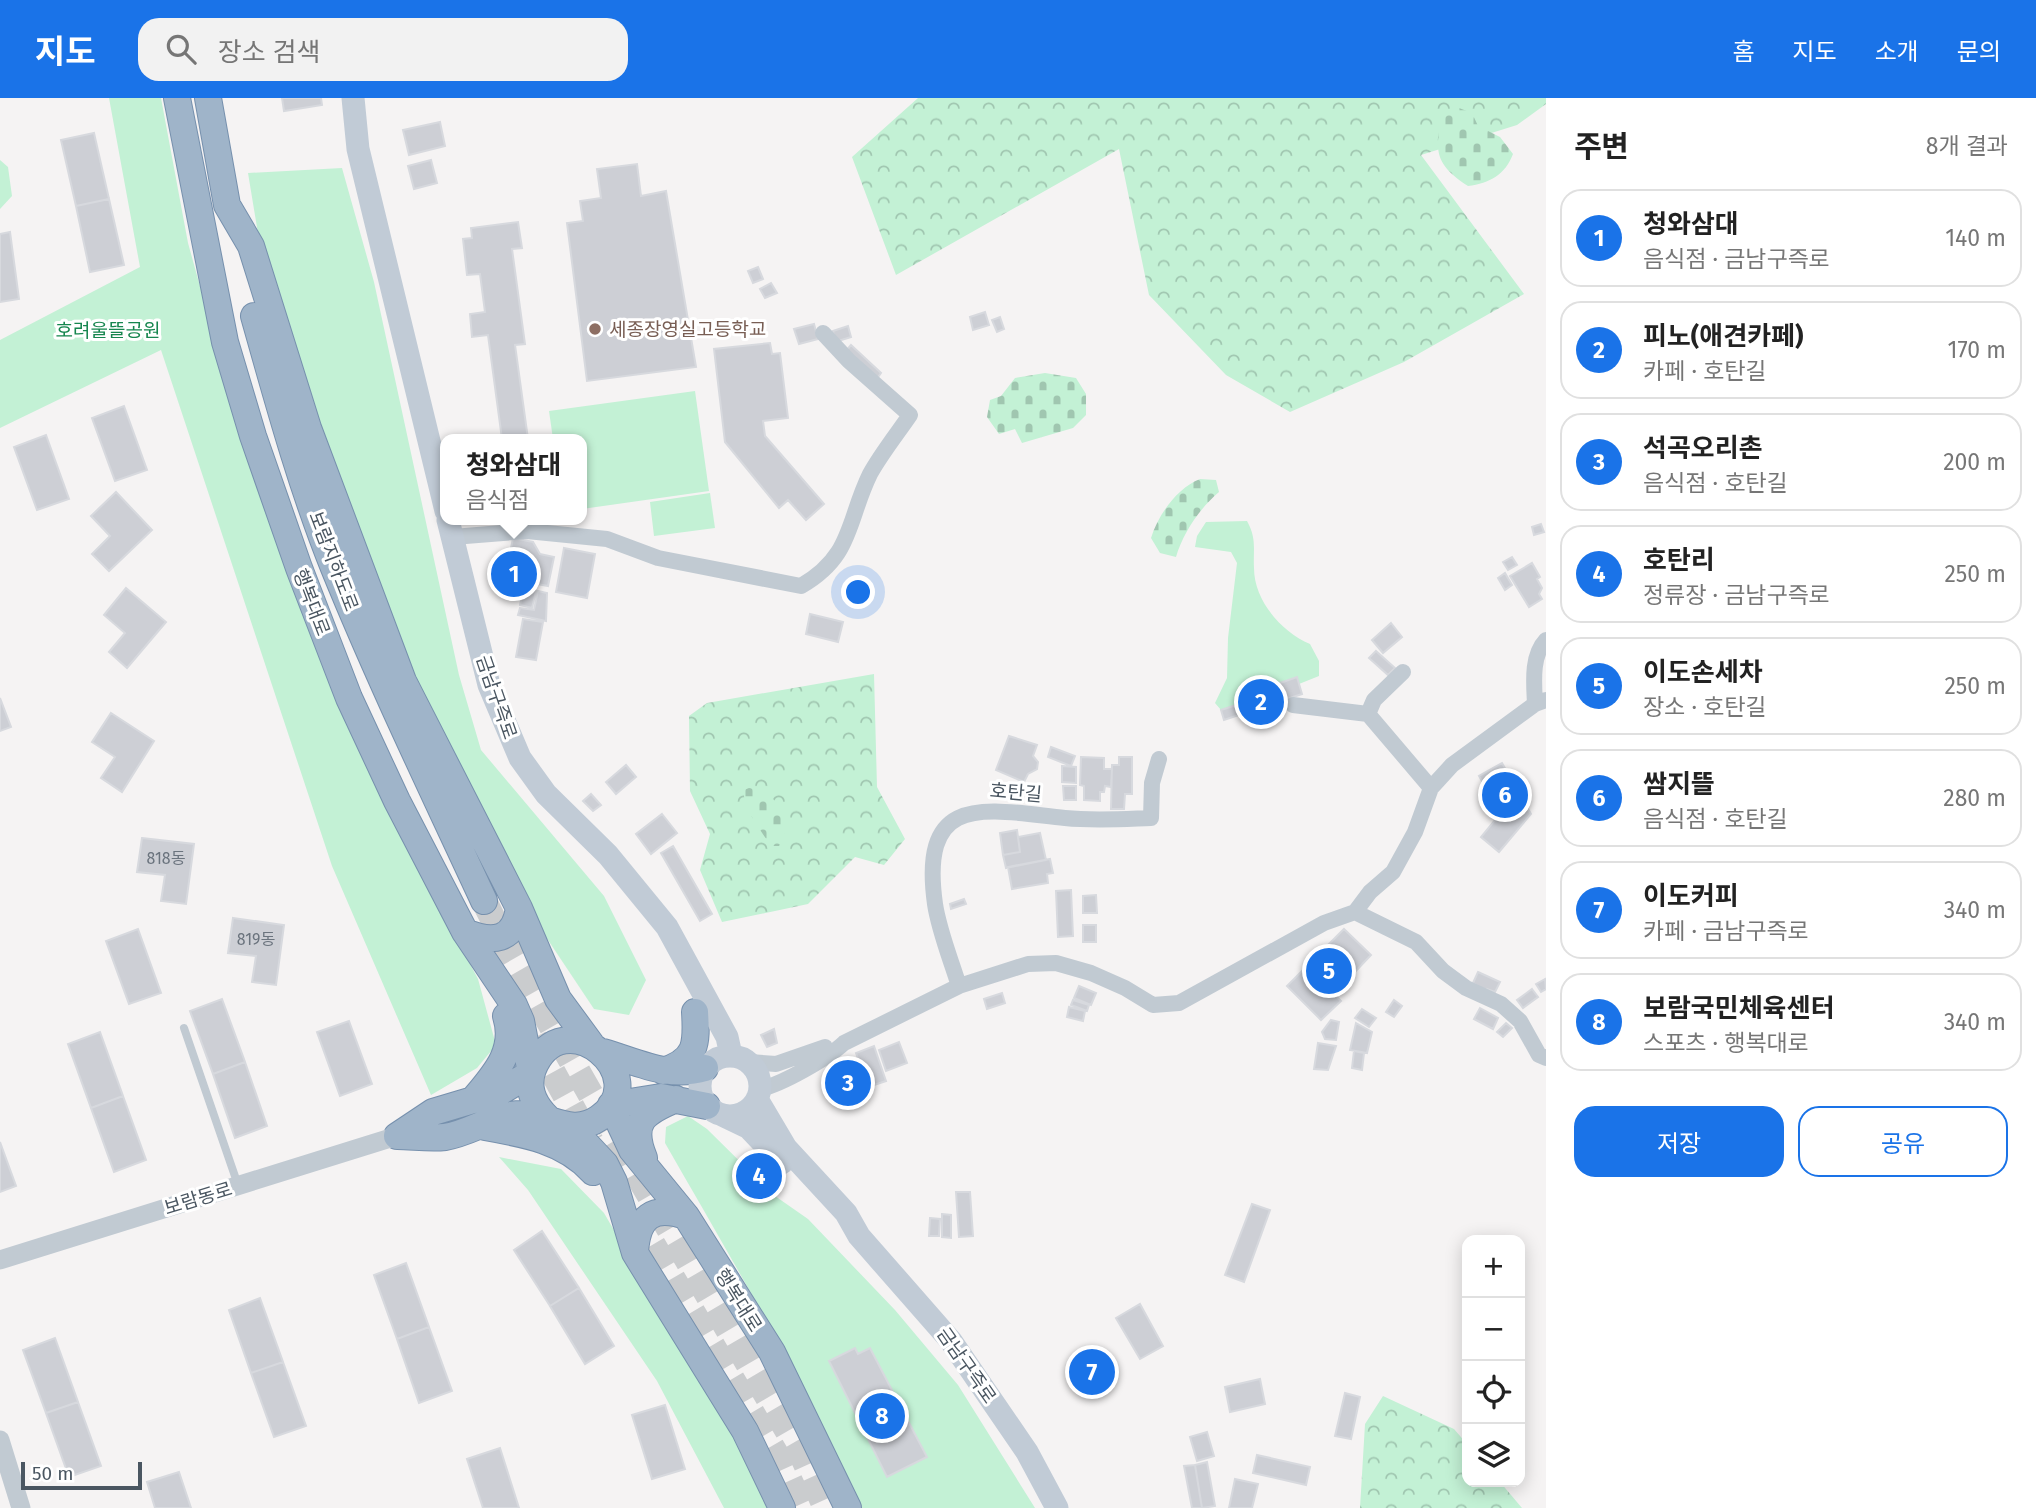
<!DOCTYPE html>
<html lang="ko">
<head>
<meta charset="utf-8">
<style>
  body { margin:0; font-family:"Fira Sans","Noto Sans KR",sans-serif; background:#f2f2f2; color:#222 }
  .controls { position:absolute; right:21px; bottom:21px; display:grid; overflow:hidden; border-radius:14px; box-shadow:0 4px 18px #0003 }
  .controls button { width:63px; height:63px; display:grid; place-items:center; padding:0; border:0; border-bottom:2px solid #e0e0e0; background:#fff; color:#222; font:35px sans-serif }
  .scale { position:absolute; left:21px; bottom:18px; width:121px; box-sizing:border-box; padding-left:7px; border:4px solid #4a5661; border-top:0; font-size:19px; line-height:24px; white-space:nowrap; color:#4a5661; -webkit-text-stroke:5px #fff; paint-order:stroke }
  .you { position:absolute; left:859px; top:495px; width:24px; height:24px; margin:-18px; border:5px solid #fff; border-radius:50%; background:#1a73e8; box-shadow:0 0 0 10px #1a73e833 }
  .badge { display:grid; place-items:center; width:46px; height:46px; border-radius:50%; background:#1a73e8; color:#fff; font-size:23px; font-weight:700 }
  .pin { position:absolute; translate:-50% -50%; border:4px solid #fff; box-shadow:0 2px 7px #0006 }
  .popup { position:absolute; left:440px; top:336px; width:147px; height:91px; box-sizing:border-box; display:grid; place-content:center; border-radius:14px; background:#fff; filter:drop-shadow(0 2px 5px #0005); font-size:23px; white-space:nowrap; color:#767676 }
  .popup b { font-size:26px; color:#222 }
  .popup::after { content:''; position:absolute; left:50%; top:100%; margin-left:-14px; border:14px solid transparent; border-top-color:#fff }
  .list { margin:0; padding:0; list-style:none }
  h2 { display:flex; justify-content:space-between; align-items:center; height:91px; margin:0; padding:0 28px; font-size:30px }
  h2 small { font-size:23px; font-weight:400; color:#767676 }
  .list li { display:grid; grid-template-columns:46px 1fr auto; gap:21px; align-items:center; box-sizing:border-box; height:98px; margin:0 14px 14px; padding:0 14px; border:2px solid #e0e0e0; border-radius:21px }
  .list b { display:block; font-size:26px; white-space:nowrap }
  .list p { margin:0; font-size:23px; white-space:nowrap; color:#767676 }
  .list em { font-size:23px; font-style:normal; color:#767676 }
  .actions { display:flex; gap:14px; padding:21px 28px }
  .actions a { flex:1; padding:16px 0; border:2px solid #1a73e8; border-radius:21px; text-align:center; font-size:24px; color:#1a73e8 }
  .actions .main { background:#1a73e8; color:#fff }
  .icon { flex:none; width:38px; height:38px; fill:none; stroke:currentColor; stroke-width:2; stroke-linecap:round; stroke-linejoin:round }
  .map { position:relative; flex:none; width:1546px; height:1410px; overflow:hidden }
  header { display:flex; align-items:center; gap:42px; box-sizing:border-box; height:98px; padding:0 35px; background:#1a73e8; color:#fff }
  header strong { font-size:33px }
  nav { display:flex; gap:38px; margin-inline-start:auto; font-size:24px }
  .search { width:490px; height:63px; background:#f2f2f2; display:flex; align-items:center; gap:18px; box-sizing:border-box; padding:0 24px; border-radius:21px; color:#767676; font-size:26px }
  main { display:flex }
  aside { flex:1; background:#fff }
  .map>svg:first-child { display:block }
  .green { fill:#c3f1d5 }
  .forest { fill:url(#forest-crowns) }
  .cemetery { fill:url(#cemetery-stones) }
  .building { fill:#cdcfd5; stroke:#d7d9de; stroke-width:2 }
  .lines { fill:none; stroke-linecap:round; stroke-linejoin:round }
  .trunk-tunnel { stroke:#caccce; stroke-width:26; stroke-dasharray:26 13; stroke-linecap:butt }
  .trunk-casing { stroke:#7690ad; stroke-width:28 }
  .service { stroke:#c1cad2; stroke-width:8 }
  .minor { stroke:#c1cad2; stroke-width:16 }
  .tertiary { stroke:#c1cad2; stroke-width:19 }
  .secondary { stroke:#c1cbd6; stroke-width:23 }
  .trunk { stroke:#9fb4c9; stroke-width:26 }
  .education-dot { fill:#8d6e63; stroke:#fff; stroke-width:2.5 }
  .labels { text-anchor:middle; stroke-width:6; stroke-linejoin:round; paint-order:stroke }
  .number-label { font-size:16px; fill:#6b747e }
  .education-label { font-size:19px; fill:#785e54; stroke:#fff; text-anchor:start }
  .park-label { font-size:19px; fill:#17864f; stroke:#fff }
  .street-label { font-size:19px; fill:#4a5661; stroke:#fff }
</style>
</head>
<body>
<header>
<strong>지도</strong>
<div class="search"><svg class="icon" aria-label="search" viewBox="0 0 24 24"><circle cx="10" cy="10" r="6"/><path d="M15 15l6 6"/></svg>장소 검색</div>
<nav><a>홈</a><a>지도</a><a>소개</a><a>문의</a></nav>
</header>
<main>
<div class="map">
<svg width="1546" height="1410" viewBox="0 0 1546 1410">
  <defs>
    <pattern id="forest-crowns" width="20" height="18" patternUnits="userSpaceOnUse" patternTransform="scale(1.75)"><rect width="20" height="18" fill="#c3f1d5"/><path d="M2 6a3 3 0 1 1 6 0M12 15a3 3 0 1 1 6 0" fill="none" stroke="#a0c6b0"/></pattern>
    <pattern id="cemetery-stones" width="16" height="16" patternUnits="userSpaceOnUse" patternTransform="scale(1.75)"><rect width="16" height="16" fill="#c3f1d5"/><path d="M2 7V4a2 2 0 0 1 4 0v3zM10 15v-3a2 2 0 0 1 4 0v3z" fill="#a0c6b0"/></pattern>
  </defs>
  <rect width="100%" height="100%" fill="#f5f3f3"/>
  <path class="green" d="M 109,0 L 161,0 L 188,145 L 241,336 L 444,817 L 478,881 L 496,947 L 477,970 L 431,997 L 332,768 L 161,252 L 0,330 L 0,242 L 140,169 Z
    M 0,62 L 8,69 L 12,98 L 0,111 Z
    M 342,70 L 374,184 L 459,577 L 481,652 L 604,798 L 646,882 L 629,917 L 594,911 L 540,830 L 413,592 L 267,190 L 248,75 Z
    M 695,293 L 709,393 L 582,411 L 582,341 L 553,341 L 549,313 Z
    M 710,395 L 715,430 L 654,438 L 650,404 Z
    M 1247,423 C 1257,441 1253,451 1254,470 C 1254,503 1282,534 1310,546 L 1319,563 L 1319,578 L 1299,586 L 1280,585 L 1282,592 L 1221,612 L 1215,605 L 1227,580 L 1228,540 L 1237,465 L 1231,454 L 1195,449 L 1197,438 L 1206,424 Z
    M 688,1018 L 707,1031 L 775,1098 L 808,1121 L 895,1212 L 958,1287 L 1035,1410 L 858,1410 C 805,1283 733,1164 665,1045 L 666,1029 Z
    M 499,1059 L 561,1071 L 604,1115 L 775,1410 L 724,1410 L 657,1283 L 528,1092 Z"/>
  <path class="forest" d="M 918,0 L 1546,0 L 1546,6 L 1517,27 L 1421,57 L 1524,196 L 1404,264 L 1290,314 L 1226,277 L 1149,197 L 1119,51 L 896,177 L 852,59 Z
    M 874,576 L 877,689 L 905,741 L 884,767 L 855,759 L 808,806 L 722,824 L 700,772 L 710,736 L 690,693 L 689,618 L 707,605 Z
    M 1383,1298 L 1454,1331 L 1467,1346 L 1467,1384 L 1500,1384 L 1522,1410 L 1360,1410 L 1365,1326 Z"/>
  <path class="cemetery" d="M 1459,10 L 1472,15 L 1478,28 L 1500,39 L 1513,56 C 1505,77 1490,85 1468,88 C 1438,68 1433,56 1442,20 Z
    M 1045,275 L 1076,280 L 1086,296 L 1086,317 L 1073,330 L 1022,345 L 1015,331 L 999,336 L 987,319 L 990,302 L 1001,298 L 1015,280 Z
    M 1200,381 L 1216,382 L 1219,394 C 1200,410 1183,435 1176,459 L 1160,455 L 1151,440 C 1158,417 1177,390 1200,381 Z
    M 749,690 C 778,695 797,722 779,748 L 771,748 C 762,734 741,708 744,692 Z"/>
  <path class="building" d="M 282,0 L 321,0 L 322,7 L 284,13 Z
    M 440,24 L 445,48 L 409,57 L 403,32 Z
    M 94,35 L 109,101 L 76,108 L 61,42 Z
    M 431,62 L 437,85 L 414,91 L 408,68 Z
    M 637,66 L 641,98 L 666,93 L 696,269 L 587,283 L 567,125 L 583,123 L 580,103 L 601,100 L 597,71 Z
    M 109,101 L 124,167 L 90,174 L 76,108 Z
    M 518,124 L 522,150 L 512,151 L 525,246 L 515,247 L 528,341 L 502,341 L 488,237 L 472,239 L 470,216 L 485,214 L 480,176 L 467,177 L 463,141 L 472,140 L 471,130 Z
    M 10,134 L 19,201 L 0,204 L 0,136 Z
    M 758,169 L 763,181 L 753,185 L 748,173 Z
    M 771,185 L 777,195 L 765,200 L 760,191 Z
    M 985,214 L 989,227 L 973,232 L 970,219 Z
    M 1000,219 L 1004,231 L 997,234 L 992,222 Z
    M 814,226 L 818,241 L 799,246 L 794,231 Z
    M 848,228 L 851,239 L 835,244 L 833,233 Z
    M 770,245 L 772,256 L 780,255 L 788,320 L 763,323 L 765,338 L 824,406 L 806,422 L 788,402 L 779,410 L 725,344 L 714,251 Z
    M 851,247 L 881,275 L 876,282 L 845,254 Z
    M 124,308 L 147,372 L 115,383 L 92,320 Z
    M 46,337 L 69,401 L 37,412 L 14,349 Z
    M 116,394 L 152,432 L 109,473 L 92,456 L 110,438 L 91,418 Z
    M 1541,426 L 1544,434 L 1534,437 L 1532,429 Z
    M 513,440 L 533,444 L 540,456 L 554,459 L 548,488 L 505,480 Z
    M 564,450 L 595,456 L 587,500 L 556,494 Z
    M 1512,459 L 1517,467 L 1508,472 L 1503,464 Z
    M 1532,465 L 1540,479 L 1537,481 L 1542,490 L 1539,496 L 1542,501 L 1529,509 L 1510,478 Z
    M 1505,475 L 1512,487 L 1505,492 L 1498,480 Z
    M 517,489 L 536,493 L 532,510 L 520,507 L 521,502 L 514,501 Z
    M 126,490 L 166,524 L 127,570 L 109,554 L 125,535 L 104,517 Z
    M 538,493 L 547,495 L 546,523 L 518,517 L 520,510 L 534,512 Z
    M 810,516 L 843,524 L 838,544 L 806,536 Z
    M 523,521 L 543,524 L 536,562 L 516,559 Z
    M 1391,525 L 1402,539 L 1383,555 L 1372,542 Z
    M 1376,553 L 1395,570 L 1388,577 L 1369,560 Z
    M 1297,579 L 1302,596 L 1224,622 L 1221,612 L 1282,592 L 1280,585 Z
    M 0,600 L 11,629 L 0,633 Z
    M 111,615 L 154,643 L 122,694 L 101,680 L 115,659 L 92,644 Z
    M 1009,638 L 1037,647 L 1033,658 L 1038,664 L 1037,671 L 1028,676 L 1024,684 L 996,672 Z
    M 1051,649 L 1075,658 L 1071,668 L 1048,659 Z
    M 1081,659 L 1104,660 L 1104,671 L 1112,671 L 1111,689 L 1105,688 L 1104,694 L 1100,694 L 1100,703 L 1084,702 L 1084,688 L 1080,687 Z
    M 1119,659 L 1132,659 L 1132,696 L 1125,696 L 1124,711 L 1111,711 L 1112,667 L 1119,667 Z
    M 1502,665 L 1531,716 L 1499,754 L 1481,739 L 1500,716 L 1479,678 Z
    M 626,667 L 636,679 L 616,696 L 606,684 Z
    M 1062,668 L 1076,669 L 1076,685 L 1062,684 Z
    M 1063,688 L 1076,688 L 1076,702 L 1064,702 Z
    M 591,696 L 601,707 L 593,713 L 583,703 Z
    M 662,716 L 677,735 L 651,756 L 636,736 Z
    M 1017,732 L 1020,754 L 1003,757 L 1000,735 Z
    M 1040,735 L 1046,762 L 1006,770 L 1003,757 L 1020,754 L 1018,739 Z
    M 142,740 L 194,746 L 186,806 L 161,803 L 165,777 L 137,774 Z
    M 673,748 L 712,816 L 700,823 L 661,755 Z
    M 1050,761 L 1053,775 L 1047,776 L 1048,785 L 1012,791 L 1008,769 Z
    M 1071,792 L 1073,838 L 1058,839 L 1056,793 Z
    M 1096,797 L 1097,815 L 1083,815 L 1083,798 Z
    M 964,801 L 966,806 L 951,811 L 950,806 Z
    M 233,820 L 284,827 L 276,887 L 252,884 L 256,858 L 228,855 Z
    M 1083,827 L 1096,827 L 1096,844 L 1083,844 Z
    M 138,831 L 161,895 L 129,906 L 106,843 Z
    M 1344,831 L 1371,857 L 1334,896 L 1341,903 L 1321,922 L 1287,888 Z
    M 1478,874 L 1500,884 L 1495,894 L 1487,891 L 1486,894 L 1473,885 Z
    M 1545,881 L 1546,891 L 1541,894 L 1536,886 Z
    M 1079,888 L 1096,895 L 1091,907 L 1074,900 Z
    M 1532,891 L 1538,899 L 1523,910 L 1517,902 Z
    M 1002,895 L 1005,905 L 987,911 L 984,901 Z
    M 222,901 L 245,964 L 213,976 L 190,913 Z
    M 1073,902 L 1089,907 L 1087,913 L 1071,907 Z
    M 1394,902 L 1402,908 L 1394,919 L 1386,914 Z
    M 1069,909 L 1085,913 L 1083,923 L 1067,919 Z
    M 1480,910 L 1498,920 L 1493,931 L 1474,921 Z
    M 1362,911 L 1376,920 L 1369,929 L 1355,920 Z
    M 1331,922 L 1339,924 L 1336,942 L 1325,941 L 1322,934 Z
    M 349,923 L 372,986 L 340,998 L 317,934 Z
    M 1356,925 L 1372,934 L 1367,955 L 1350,952 Z
    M 1506,925 L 1512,930 L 1503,939 L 1497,934 Z
    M 774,931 L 777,945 L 767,949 L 761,937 Z
    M 100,934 L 123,998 L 91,1010 L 68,946 Z
    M 899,944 L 907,965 L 886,973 L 879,952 Z
    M 1318,945 L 1336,948 L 1328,972 L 1314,971 Z
    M 874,948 L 886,983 L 868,989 L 856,955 Z
    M 1354,953 L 1364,955 L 1362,972 L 1352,970 Z
    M 853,960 L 868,1000 L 842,1010 L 827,970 Z
    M 245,964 L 267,1028 L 235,1040 L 213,976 Z
    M 123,998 L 146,1062 L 114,1074 L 91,1010 Z
    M 0,1044 L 16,1088 L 0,1094 Z
    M 956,1094 L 970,1094 L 973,1138 L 959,1139 Z
    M 1252,1106 L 1270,1112 L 1244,1184 L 1225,1177 Z
    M 942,1116 L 951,1117 L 951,1140 L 942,1139 Z
    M 930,1120 L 940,1121 L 939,1138 L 929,1138 Z
    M 542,1133 L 579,1190 L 550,1208 L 514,1152 Z
    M 406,1165 L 429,1229 L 397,1241 L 374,1177 Z
    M 579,1190 L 614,1248 L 585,1266 L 550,1208 Z
    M 260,1200 L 283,1264 L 251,1275 L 229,1212 Z
    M 1140,1206 L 1163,1248 L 1140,1261 L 1116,1220 Z
    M 429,1229 L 452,1293 L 419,1305 L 397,1241 Z
    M 55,1240 L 78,1304 L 46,1315 L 23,1252 Z
    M 1091,1249 L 1113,1286 L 1093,1299 L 1070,1262 Z
    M 855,1250 L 858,1256 L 870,1250 L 927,1359 L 887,1379 L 829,1263 Z
    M 283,1264 L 306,1328 L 274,1339 L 251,1275 Z
    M 1260,1281 L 1265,1306 L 1230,1314 L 1225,1289 Z
    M 1345,1295 L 1360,1299 L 1351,1341 L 1335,1338 Z
    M 78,1304 L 101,1368 L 69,1379 L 46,1315 Z
    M 665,1307 L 685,1371 L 652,1381 L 632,1317 Z
    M 1207,1334 L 1214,1358 L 1197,1363 L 1190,1339 Z
    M 500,1350 L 519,1410 L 483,1410 L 467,1361 Z
    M 1257,1357 L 1310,1369 L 1306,1387 L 1253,1375 Z
    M 1207,1364 L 1215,1408 L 1202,1410 L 1195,1367 Z
    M 1195,1367 L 1202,1410 L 1192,1410 L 1184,1368 Z
    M 179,1374 L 191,1410 L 155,1410 L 147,1384 Z
    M 1235,1381 L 1258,1386 L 1252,1410 L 1229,1410 Z"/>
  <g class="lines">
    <path class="trunk-tunnel" d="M 484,803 L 510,855 L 599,1011 L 803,1359 L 826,1410
      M 534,940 L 591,1044
      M 633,1113 L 783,1368 L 802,1410"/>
    <defs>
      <path id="trunk" d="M 177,0 L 225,244 L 253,338 L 299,470 L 349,600 L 397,703 L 465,834 L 514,907 L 521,923 L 531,975
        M 208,0 L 227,107 L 251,148 L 308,330 L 403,583 L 519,810 L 558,901 L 591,946
        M 254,218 C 278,303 301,388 334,470 C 380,583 433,693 484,803
        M 465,834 C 492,845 514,844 519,810
        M 603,954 C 638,964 668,981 705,970
        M 663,973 C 697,962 697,946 695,914
        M 473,1002 C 494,977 517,953 506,918
        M 611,1007 L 632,1052 L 686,1118 L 772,1254 L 848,1410
        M 611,1007 L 661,999 L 707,1008
        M 564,1028 L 576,1035 L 605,1066 L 614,1084 L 635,1155 L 745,1333 L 782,1410
        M 485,1029 C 525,1036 565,1043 593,1074
        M 397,1038 C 412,1038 430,1041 445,1039 C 471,1035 495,1016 522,1016 C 550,1017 572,1039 599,1020 C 657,979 563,899 533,971 C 525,992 536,1010 551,1023
        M 397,1038 L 433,1014 L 500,994 L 531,975
        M 644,1060 C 629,1023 645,1014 676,1001
        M 635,1153 C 638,1119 652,1107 686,1118"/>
    </defs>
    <use href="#trunk" class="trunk-casing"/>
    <path class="service" d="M 184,930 L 238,1087"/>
    <path class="minor" d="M 453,439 L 527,433 L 607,441 L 658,460 L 801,488 C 853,458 847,423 870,376 C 881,356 897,336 910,317 L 849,263 L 823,235
      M 1403,574 L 1374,602 L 1368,616 L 1431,690
      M 1535,606 C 1534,585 1531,558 1546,542
      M 1293,607 L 1368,616
      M 1355,814 L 1416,844 L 1443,873 L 1466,890 L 1501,906 L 1520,923 L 1539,957 L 1546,960
      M 959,888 C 951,862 939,833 935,806 C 919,692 987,712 1065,720 C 1094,723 1123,721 1151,720 L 1152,685 L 1159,661
      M 749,964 L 776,966 L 825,949
      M 760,991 C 781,987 828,960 844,945 L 959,888 L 1028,866 L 1056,865 L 1091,875 L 1125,890 L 1153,907 L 1179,905 L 1324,825 L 1355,814 L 1370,794 L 1393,774 L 1415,734 L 1431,690 L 1452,667 L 1535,606 L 1546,602"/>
    <path class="tertiary" d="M 0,1162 L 397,1038
      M 0,1342 L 21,1410"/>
    <path class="secondary" d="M 353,0 L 358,51 L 446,413
      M 448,422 L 489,587 L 520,660 L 546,696 L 608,757 L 667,829 L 727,939 L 731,957
      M700 988a30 30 0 1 1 60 0a30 30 0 1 1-60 0Z
      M 757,1001 L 786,1050 L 846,1115 L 859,1138 L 951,1243 L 1027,1354 L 1057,1410
      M 724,1018 L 749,1030 L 782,1065"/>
    <use href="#trunk" class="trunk"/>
  </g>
  <circle class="education-dot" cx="595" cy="231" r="7"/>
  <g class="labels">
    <g class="number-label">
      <text x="166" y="766">818동</text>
      <text x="256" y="847">819동</text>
    </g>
    <g class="education-label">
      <text x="609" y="238">세종장영실고등학교</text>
    </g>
    <g class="park-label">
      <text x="108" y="239">호려울뜰공원</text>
    </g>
    <g class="street-label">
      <text transform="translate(334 463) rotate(69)" y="7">보람지하도로</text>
      <text transform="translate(312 504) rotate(69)" y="7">행복대로</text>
      <text transform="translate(497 599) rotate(71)" y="7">금남구즉로</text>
      <text transform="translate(1016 694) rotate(5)" y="7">호탄길</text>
      <text transform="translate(198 1100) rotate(-17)" y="7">보람동로</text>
      <text transform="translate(739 1202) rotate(58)" y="7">행복대로</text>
      <text transform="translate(967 1267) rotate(55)" y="7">금남구즉로</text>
    </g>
  </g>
</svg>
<div class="controls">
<button>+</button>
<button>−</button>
<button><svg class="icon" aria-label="locate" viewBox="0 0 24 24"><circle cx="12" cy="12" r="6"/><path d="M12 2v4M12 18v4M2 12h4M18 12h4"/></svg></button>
<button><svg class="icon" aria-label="layers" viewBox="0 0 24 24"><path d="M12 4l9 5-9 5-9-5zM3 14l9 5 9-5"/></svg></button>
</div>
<div class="scale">50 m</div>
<div class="you"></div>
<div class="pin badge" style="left:514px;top:476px">1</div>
<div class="popup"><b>청와삼대</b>음식점</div>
<div class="pin badge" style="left:1261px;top:604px">2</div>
<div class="pin badge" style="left:848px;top:985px">3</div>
<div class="pin badge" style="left:759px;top:1078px">4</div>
<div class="pin badge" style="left:1329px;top:873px">5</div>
<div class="pin badge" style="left:1505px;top:697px">6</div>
<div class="pin badge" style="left:1092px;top:1274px">7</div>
<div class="pin badge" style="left:882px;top:1318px">8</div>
</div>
<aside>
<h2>주변<small>8개 결과</small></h2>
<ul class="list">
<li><span class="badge">1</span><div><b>청와삼대</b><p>음식점 · 금남구즉로</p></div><em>140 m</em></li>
<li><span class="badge">2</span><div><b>피노(애견카페)</b><p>카페 · 호탄길</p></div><em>170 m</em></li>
<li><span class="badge">3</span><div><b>석곡오리촌</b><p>음식점 · 호탄길</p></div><em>200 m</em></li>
<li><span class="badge">4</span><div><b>호탄리</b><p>정류장 · 금남구즉로</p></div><em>250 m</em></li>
<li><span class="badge">5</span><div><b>이도손세차</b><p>장소 · 호탄길</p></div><em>250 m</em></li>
<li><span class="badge">6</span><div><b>쌈지뜰</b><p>음식점 · 호탄길</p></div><em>280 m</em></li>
<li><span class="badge">7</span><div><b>이도커피</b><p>카페 · 금남구즉로</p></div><em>340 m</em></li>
<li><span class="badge">8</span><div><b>보람국민체육센터</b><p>스포츠 · 행복대로</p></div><em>340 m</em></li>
</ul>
<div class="actions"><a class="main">저장</a><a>공유</a></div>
</aside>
</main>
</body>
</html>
